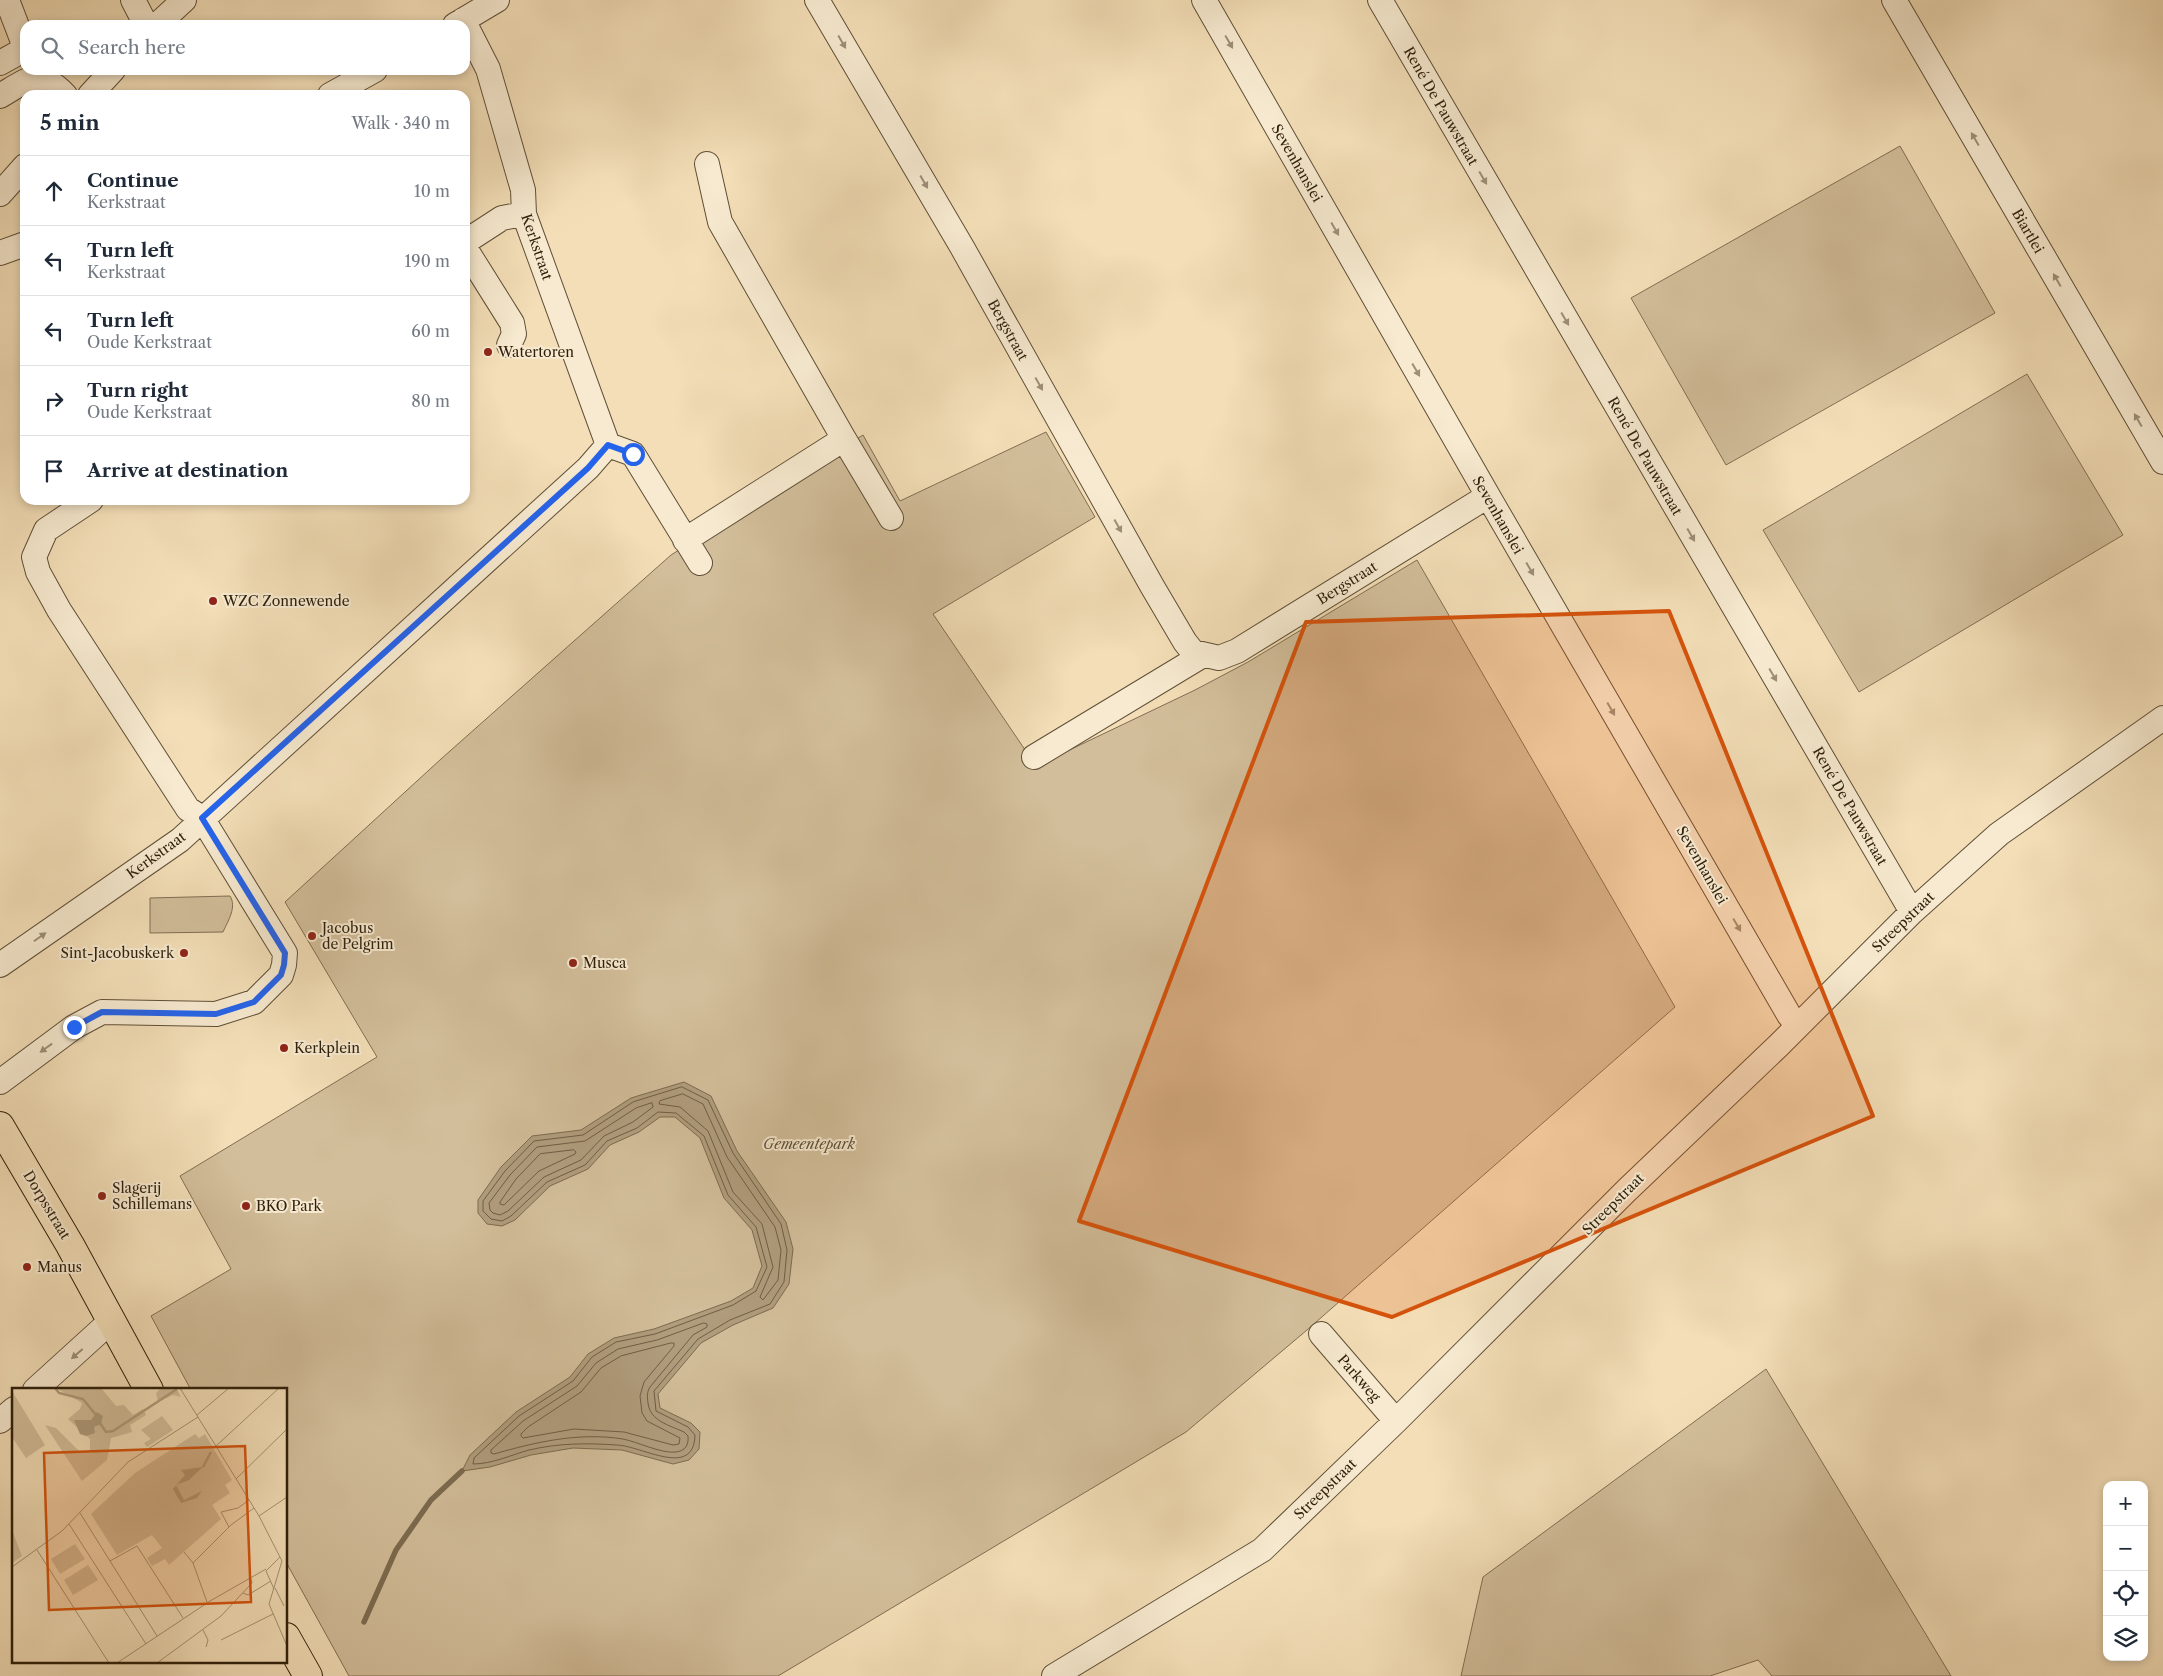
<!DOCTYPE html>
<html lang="en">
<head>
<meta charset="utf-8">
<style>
  body { margin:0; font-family:"Libre Caslon Text",serif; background:#f6f6f7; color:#1f2937 }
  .controls { position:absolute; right:15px; bottom:15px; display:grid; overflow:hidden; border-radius:10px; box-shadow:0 2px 8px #0003 }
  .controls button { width:45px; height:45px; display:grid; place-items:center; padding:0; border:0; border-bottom:1px solid #e0e1e3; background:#fff; color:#1f2937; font:25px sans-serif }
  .stop { position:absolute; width:15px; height:15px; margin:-11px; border:4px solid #2563eb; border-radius:50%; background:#fff }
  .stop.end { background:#2563eb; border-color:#fff; box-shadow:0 1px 5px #0008 }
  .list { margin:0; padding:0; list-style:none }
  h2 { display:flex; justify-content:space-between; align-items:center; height:65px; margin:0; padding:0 20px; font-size:21px }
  h2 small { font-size:16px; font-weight:400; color:#747a83 }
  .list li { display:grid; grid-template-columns:32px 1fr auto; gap:15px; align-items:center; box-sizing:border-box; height:70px; padding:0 20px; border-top:1px solid #e0e1e3 }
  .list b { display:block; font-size:19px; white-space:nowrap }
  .list p { margin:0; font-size:16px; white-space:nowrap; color:#747a83 }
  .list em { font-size:16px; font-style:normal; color:#747a83 }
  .icon { flex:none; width:28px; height:28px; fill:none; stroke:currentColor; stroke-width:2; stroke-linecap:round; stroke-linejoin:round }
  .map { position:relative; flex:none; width:2163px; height:1676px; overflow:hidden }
  .search { position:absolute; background:#fff; box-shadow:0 2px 8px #0003; left:20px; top:20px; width:450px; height:55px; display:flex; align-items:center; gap:12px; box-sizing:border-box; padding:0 18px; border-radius:15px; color:#747a83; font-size:19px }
  .panel { position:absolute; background:#fff; box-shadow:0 2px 8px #0003; left:20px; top:90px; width:450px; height:415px; border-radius:15px }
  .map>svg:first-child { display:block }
  .green { fill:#d2be9a; stroke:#806e52 }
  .water { fill:#b09d7d; stroke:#7c6b4f }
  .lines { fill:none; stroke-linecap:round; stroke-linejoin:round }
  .shore { stroke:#6f5e44; stroke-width:1 }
  .stream { stroke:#7c6b4f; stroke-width:5.5 }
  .minor-casing { stroke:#5f4f36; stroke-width:26 }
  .major-casing { stroke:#2e1f0b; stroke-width:30 }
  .minor { stroke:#f7ead0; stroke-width:24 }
  .major { stroke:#f3deb7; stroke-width:28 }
  .oneway { fill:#9d8f77 }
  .route { stroke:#2563eb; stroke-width:6 }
  .marked { fill:#d5530c; fill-opacity:0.2; stroke:#d5530c; stroke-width:4; stroke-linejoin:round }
  .poi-dot { fill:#8f2418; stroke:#f7ead0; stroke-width:2 }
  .labels { text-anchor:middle; stroke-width:4; stroke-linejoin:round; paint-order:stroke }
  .street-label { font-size:14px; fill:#2e1f0b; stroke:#f7ead0 }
  .poi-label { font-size:14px; fill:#2e1f0b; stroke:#f7ead0; text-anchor:start }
  .park-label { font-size:14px; font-style:italic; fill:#5f4f36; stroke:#f7ead0 }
  .inset-river { fill:none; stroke:#b09d7d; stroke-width:2.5 }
  .inset-road { fill:none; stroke:#a49272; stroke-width:1 }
  .view { fill:#d5530c; fill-opacity:0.15; stroke:#d5530c; stroke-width:2.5 }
  .inset-edge { fill:none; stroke:#2e1f0b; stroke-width:2.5 }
</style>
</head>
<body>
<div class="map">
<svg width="2163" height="1676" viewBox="0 0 2163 1676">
  <rect width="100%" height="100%" fill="#f3deb7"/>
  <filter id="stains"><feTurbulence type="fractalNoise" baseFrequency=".004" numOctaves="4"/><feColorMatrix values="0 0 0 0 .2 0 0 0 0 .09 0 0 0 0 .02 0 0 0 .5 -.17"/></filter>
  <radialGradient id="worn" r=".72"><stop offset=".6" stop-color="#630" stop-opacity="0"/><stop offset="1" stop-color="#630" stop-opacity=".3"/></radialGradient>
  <path class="green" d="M 1900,146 L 1995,313 L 1726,465 L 1631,298 Z
    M 2027,374 L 2123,535 L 1859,692 L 1763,530 Z
    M 1046,432 L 1095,517 L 933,614 L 1036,766 L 1195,690 L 1248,662 L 1417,560 L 1675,1007 L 1307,1330 L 1186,1432 L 778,1676 L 349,1676 L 286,1562 L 286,1390 L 191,1390 L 151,1316 L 231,1269 L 180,1176 L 377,1057 L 285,902 L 441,759 L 671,555 L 863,435 L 900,501 Z
    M 230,896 C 237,907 228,921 223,932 L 150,933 L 150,898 Z
    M 1766,1369 L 1951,1676 L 1772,1676 L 1758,1660 L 1710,1676 L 1461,1676 L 1483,1577 Z"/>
  <path class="water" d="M 684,1082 L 711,1096 L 737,1151 L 786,1222 L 793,1249 L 789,1284 L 773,1308 L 733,1325 L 701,1343 L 658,1394 L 660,1408 L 691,1423 L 700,1432 L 699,1449 L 689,1460 L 673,1464 L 622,1450 L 573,1448 L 531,1455 L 490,1467 L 462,1471 L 470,1455 L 516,1412 L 570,1377 L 588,1354 L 614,1338 L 654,1329 L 731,1301 L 753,1288 L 762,1266 L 752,1230 L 724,1198 L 700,1138 L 675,1117 L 660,1117 L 639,1132 L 610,1145 L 588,1169 L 550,1186 L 515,1220 L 502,1226 L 487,1224 L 478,1213 L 478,1200 L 501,1167 L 532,1136 L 581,1130 L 631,1098 Z"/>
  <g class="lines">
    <path class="shore" d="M 682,1087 L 708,1100 L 733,1153 L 781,1224 L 787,1250 L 784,1282 L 770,1304 L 730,1320 L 698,1339 L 654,1391 L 656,1411 L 688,1427 L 695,1435 C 694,1479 642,1446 617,1445 C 586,1443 559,1443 529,1450 C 511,1455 492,1464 473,1464 L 474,1458 L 519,1416 L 573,1381 L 592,1357 L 616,1342 L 655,1334 L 733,1305 L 756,1291 L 767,1267 L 756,1227 L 728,1195 L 704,1136 L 676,1113 L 658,1112 L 637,1128 L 607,1141 L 585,1165 L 547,1182 L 511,1216 L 502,1221 L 491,1219 L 483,1211 L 483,1201 L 505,1171 L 534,1141 L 583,1135 L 633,1102 Z
      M 683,1094 L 703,1104 L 727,1157 L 775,1227 L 781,1250 L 778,1280 L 763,1300 L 760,1297 L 773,1267 L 762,1224 L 733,1192 L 708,1131 L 680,1107 L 659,1104 L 660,1101 Z
      M 652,1103 L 653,1107 L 633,1122 L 604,1136 L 581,1160 L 544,1177 L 508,1211 L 500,1215 L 493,1213 L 490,1210 L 489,1203 L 510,1175 L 537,1147 L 585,1141 L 636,1108 Z
      M 574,1150 L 576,1152 L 575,1154 L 539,1171 L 504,1205 L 500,1204 L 500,1202 L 516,1179 L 540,1154 Z
      M 704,1323 L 707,1324 L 707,1327 L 693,1335 L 650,1387 C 647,1392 647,1396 648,1403 C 650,1421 669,1425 684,1432 L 688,1436 C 689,1445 685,1451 676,1452 C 662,1454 638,1442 623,1439 C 579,1432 536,1442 494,1454 L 491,1453 L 491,1450 L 523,1421 L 577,1386 L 596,1363 L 618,1349 L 657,1340 Z
      M 671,1343 L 674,1343 L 674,1346 L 644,1382 L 640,1396 L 642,1413 L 647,1421 L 680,1438 L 679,1444 L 673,1445 L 624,1432 L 574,1429 L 523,1438 L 521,1436 L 521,1434 L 528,1427 L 581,1392 L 601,1368 L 621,1356 Z"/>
    <path class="stream" d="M 364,1622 L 396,1550 L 431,1500 L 462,1471"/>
    <defs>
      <path id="minor" d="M 7,0 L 25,47
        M 133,0 L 146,25
        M 817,0 L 962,247 L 1152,586 L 1185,642 L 1193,652 L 1219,658 L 1237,651 L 1488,496
        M 1204,0 L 1488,496 L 1789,1015 L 1798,1026
        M 1380,0 L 1912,912
        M 1894,0 L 2163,462
        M 463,20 L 488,69 L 523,190 L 524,214 L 608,445 L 633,454 L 700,563
        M 157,25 L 184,0
        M 455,25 L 497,0
        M 0,63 L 25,49
        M 90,95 L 113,70
        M 330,95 L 375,70
        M 0,96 C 29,79 38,67 65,95
        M 707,164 L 720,222 L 844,439
        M 0,194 L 25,166
        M 465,242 L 502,218 L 524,214
        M 465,248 L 512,323 L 514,334 L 509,345
        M 0,253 L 25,244
        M 91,500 L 46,530 L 34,557 L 38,572 L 59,610 L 188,809 L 202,818
        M 685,540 L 844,439 L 891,518
        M 1034,757 L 1203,655
        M 0,965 L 180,840 L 588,468 L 608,445
        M 0,1082 L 74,1027 L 102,1012 L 216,1014 L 254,1002 L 281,975 L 284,965 L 285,953 L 202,818
        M 1321,1334 L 1396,1421
        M 35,1390 L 112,1320
        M 0,1421 L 14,1409
        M 1054,1676 L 1262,1550 L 1396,1421 L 1627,1190 L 1778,1046 L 1912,912 L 1999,834 L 2163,718"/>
      <path id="major" d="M 0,1126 L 70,1245 L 149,1390
        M 286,1637 L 308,1676"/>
    </defs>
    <use href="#minor" class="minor-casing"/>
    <use href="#major" class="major-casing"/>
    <use href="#minor" class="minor"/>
    <use href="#major" class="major"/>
  </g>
  <defs><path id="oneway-solid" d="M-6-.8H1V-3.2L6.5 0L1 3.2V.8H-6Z" transform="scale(1.25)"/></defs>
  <g class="oneway">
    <use href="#oneway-solid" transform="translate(842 42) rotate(60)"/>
    <use href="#oneway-solid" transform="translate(1229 42) rotate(60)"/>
    <use href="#oneway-solid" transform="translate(1975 139) rotate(-120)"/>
    <use href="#oneway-solid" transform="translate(1483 178) rotate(60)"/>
    <use href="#oneway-solid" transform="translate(924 182) rotate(60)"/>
    <use href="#oneway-solid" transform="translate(1335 229) rotate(60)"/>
    <use href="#oneway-solid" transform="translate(2057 280) rotate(-120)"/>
    <use href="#oneway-solid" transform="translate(1565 319) rotate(60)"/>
    <use href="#oneway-solid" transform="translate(1416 370) rotate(60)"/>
    <use href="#oneway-solid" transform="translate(1039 384) rotate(61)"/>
    <use href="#oneway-solid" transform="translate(2138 420) rotate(-120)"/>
    <use href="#oneway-solid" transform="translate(1118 526) rotate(61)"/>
    <use href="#oneway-solid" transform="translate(1691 535) rotate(60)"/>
    <use href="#oneway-solid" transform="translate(1530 569) rotate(60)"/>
    <use href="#oneway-solid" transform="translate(1773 675) rotate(60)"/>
    <use href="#oneway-solid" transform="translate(1611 709) rotate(60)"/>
    <use href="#oneway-solid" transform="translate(1737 925) rotate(60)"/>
    <use href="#oneway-solid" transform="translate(40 937) rotate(-35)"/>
    <use href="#oneway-solid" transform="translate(46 1048) rotate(144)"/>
    <use href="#oneway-solid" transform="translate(77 1354) rotate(139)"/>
  </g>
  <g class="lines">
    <path class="route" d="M 74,1027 L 102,1012 L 216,1014 L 254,1002 L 281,975 L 284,965 L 285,953 L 202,818 L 588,468 L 608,445 L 633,454"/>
  </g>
  <path class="marked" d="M 1669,611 L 1873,1116 L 1392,1317 L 1079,1221 L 1306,622 Z"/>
  <g class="poi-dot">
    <circle cx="488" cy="352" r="5"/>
    <circle cx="213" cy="601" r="5"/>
    <circle cx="312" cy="936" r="5"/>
    <circle cx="184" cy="953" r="5"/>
    <circle cx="573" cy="963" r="5"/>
    <circle cx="284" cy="1048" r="5"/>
    <circle cx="102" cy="1196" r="5"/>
    <circle cx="246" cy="1206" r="5"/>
    <circle cx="27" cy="1267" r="5"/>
  </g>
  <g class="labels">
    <g class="street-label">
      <text transform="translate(1441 106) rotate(60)" y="5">René De Pauwstraat</text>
      <text transform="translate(1297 163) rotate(60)" y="5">Sevenhanslei</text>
      <text transform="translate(2028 231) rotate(60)" y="5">Biartlei</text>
      <text transform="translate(537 247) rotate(71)" y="5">Kerkstraat</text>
      <text transform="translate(1008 330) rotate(61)" y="5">Bergstraat</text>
      <text transform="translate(1645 456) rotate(60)" y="5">René De Pauwstraat</text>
      <text transform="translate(1498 515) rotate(60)" y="5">Sevenhanslei</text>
      <text transform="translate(1347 583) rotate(-32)" y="5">Bergstraat</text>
      <text transform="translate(1850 806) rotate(60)" y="5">René De Pauwstraat</text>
      <text transform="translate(156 855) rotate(-36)" y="5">Kerkstraat</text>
      <text transform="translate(1702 865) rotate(60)" y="5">Sevenhanslei</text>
      <text transform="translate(1903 922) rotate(-44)" y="5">Streepstraat</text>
      <text transform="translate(1613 1204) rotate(-45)" y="5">Streepstraat</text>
      <text transform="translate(47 1205) rotate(59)" y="5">Dorpsstraat</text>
      <text transform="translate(1359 1378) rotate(49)" y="5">Parkweg</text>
      <text transform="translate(1325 1489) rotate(-44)" y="5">Streepstraat</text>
    </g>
    <g class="poi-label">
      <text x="498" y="357">Watertoren</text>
      <text x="223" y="606">WZC Zonnewende</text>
      <text x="322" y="933">Jacobus<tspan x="322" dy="16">de Pelgrim</tspan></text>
      <text x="174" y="958" text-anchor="end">Sint-Jacobuskerk</text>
      <text x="583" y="968">Musca</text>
      <text x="294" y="1053">Kerkplein</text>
      <text x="112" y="1193">Slagerij<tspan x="112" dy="16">Schillemans</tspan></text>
      <text x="256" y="1211">BKO Park</text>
      <text x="37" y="1272">Manus</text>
    </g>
    <g class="park-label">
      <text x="809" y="1149">Gemeentepark</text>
    </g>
  </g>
  <g transform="translate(12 1388)">
    <rect width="275" height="275" fill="#f3deb7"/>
    <path d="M 44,0 L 89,0 L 104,18 L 112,17 L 121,27 L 131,21 L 134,27 L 118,37 L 120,44 L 99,50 L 95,72 L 70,93 L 33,37 L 44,40 L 69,65 L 78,62 L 78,51 L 56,31 L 68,21 L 70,15 ZM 149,0 L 164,0 L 169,9 L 161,7 L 146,14 L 144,5 ZM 0,3 L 33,57 L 14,70 L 0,49 ZM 150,28 L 161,42 L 135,59 L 132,55 L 139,51 L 129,42 ZM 183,46 L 187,50 L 193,46 L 220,92 L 213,97 L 218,105 L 200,117 L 209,131 L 157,177 L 153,171 L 140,178 L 135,170 L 150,160 L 140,147 L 105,167 L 79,126 L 123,85 ZM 0,142 L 10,168 L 0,175 ZM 63,156 L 73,171 L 48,186 L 39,171 ZM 76,177 L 86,192 L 61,207 L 52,192 Z" fill="#d2be9a"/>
    <path d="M 85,24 L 91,28 L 89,36 L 82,39 L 83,45 L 74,48 L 68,46 L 62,32 L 79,32 ZM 191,79 L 177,92 L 164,97 L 172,112 L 190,103 L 185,110 L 169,115 L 161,101 L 173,87 L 169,82 Z" fill="#b09d7d"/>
    <path class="inset-river" d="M 43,0 L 47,5 L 71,11 L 84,27M 88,35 L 94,44 L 101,43 L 165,1M 191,79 L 199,64"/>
    <path class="inset-road" d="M 168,0 L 247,128 L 270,173 L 257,216 L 275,258M 185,27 L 217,0M 204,58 L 267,0M 224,91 L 275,41M 68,125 L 145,248M 247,128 L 275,109M 57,136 L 134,256M 217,139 L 209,124 L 226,120 L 237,112M 25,162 L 97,275M 172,164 L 181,175 L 195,214M 98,173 L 125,158 L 171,230M 181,175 L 219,137 L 242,120M 0,179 L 50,143 L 116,74 L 186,29M 263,200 L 272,218M 262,201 L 254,183 L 268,169M 231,205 L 236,207 L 259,193M 191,242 L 196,252 L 194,259M 209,252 L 261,226M 105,275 L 198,213 L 254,181M 145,275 L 209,228 L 240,195 L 239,191"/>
    <path class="view" d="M 233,58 L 239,214 L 37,222 L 32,65 Z"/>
    <rect width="275" height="275" class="inset-edge"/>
  </g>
  <rect width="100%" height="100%" filter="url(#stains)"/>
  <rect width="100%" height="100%" fill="url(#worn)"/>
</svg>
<div class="controls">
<button>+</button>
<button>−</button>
<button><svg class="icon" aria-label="locate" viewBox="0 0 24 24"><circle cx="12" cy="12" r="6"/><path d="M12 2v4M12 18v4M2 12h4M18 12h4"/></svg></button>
<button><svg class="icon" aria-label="layers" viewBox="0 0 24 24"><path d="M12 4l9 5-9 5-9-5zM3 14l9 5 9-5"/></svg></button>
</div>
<div class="stop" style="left:633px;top:454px"></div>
<div class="stop end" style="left:74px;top:1027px"></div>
<div class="search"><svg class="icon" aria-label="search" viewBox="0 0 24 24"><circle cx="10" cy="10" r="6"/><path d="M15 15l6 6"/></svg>Search here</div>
<section class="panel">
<h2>5 min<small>Walk · 340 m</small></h2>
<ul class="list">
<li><svg class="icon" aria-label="ahead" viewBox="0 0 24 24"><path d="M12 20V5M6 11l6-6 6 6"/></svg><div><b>Continue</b><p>Kerkstraat</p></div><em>10 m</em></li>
<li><svg class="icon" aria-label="left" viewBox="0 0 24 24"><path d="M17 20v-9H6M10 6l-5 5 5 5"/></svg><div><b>Turn left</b><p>Kerkstraat</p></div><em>190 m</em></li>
<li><svg class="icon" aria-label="left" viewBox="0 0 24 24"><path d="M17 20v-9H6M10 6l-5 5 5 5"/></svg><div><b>Turn left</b><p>Oude Kerkstraat</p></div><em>60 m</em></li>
<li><svg class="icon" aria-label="right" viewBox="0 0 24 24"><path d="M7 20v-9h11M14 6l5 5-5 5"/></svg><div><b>Turn right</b><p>Oude Kerkstraat</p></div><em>80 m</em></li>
<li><svg class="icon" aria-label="arrive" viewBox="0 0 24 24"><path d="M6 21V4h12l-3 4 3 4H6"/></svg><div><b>Arrive at destination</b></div></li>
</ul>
</section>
</div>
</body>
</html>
